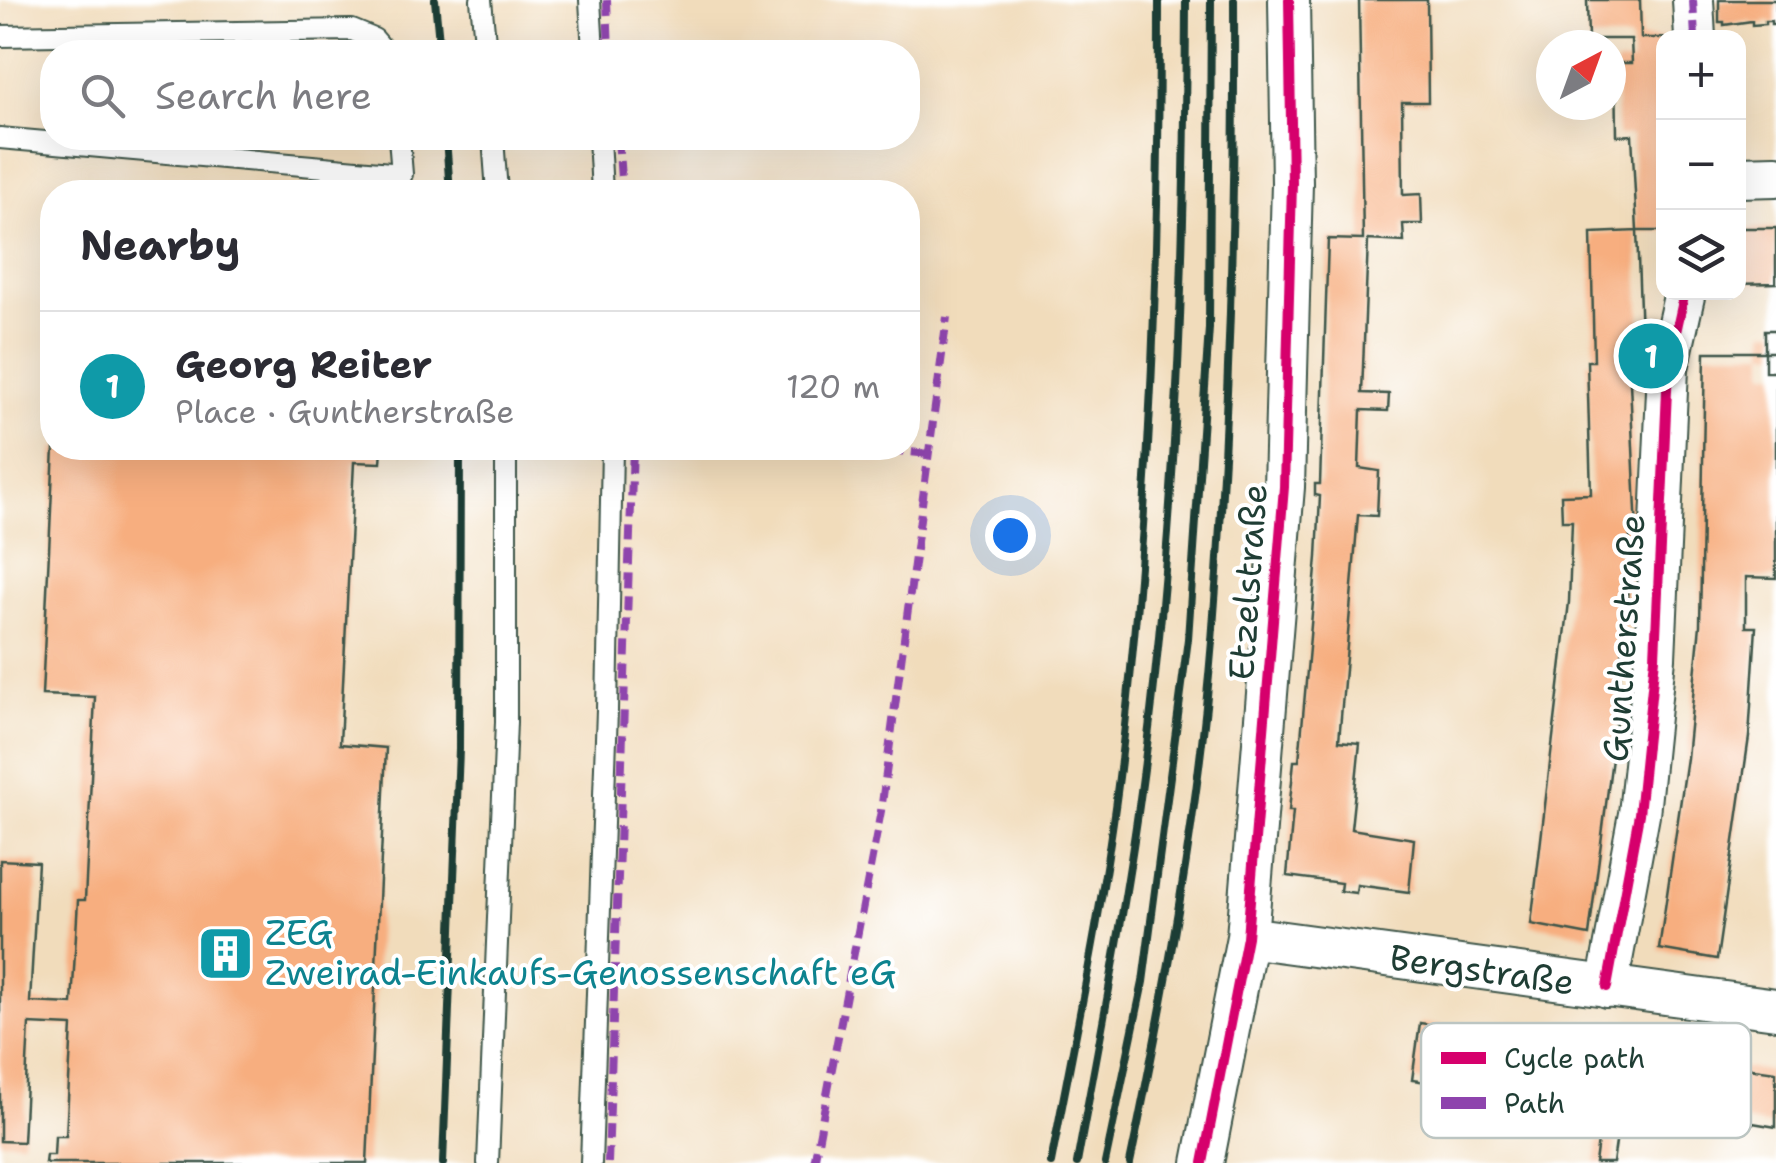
<!DOCTYPE html>
<html lang="en">
<head>
<meta charset="utf-8">
<style>
  body { margin:0; font-family:"Shantell Sans",sans-serif; background:#f2f2f3; color:#2b2b33 }
  .controls { position:absolute; right:30px; top:30px; display:grid; overflow:hidden; border-radius:20px; box-shadow:0 10px 40px #0002 }
  .controls button { width:90px; height:90px; display:grid; place-items:center; padding:0; border:0; border-bottom:2px solid #e1e1e2; background:#fff; color:#2b2b33; font:50px sans-serif }
  .compass { position:absolute; left:1536px; top:30px; width:90px; height:90px; border-radius:50%; background:#fff; box-shadow:0 10px 40px #0002; rotate:41deg }
  .you { position:absolute; left:1010px; top:535px; width:35px; height:35px; margin:-25px; border:8px solid #fff; border-radius:50%; background:#1a73e8; box-shadow:0 0 0 15px #1a73e833 }
  .badge { display:grid; place-items:center; width:65px; height:65px; border-radius:50%; background:#7c3aed; color:#fff; font-size:32px; font-weight:700 }
  .pin { position:absolute; translate:-50% -50%; border:5px solid #fff; box-shadow:0 2px 10px #0006 }
  .list { margin:0; padding:0; list-style:none }
  h2 { display:flex; justify-content:space-between; align-items:center; height:130px; margin:0; padding:0 40px; font-size:42px }
  h2 small { font-size:32px; font-weight:400; color:#7c7c81 }
  .list li { display:grid; grid-template-columns:65px 1fr auto; gap:30px; align-items:center; box-sizing:border-box; height:150px; padding:0 40px; border-top:2px solid #e1e1e2 }
  .list b { display:block; font-size:38px; white-space:nowrap }
  .list p { margin:0; font-size:32px; white-space:nowrap; color:#7c7c81 }
  .list em { font-size:32px; font-style:normal; color:#7c7c81 }
  .icon { flex:none; width:55px; height:55px; fill:none; stroke:currentColor; stroke-width:2; stroke-linecap:round; stroke-linejoin:round }
  .map { position:relative; flex:none; width:1776px; height:1163px; overflow:hidden }
  .search { position:absolute; background:#fff; box-shadow:0 10px 40px #0002; left:40px; top:40px; width:880px; height:110px; display:flex; align-items:center; gap:25px; box-sizing:border-box; padding:0 35px; border-radius:40px; color:#7c7c81; font-size:38px }
  .panel { position:absolute; background:#fff; box-shadow:0 10px 40px #0002; left:40px; top:180px; width:880px; height:280px; border-radius:40px }
  .map>svg:first-child { display:block }
  .building { fill:#f7ae7f }
  .lines { fill:none; stroke-linecap:round; stroke-linejoin:round }
  .lane-casing { stroke:#3e5548; stroke-width:24 }
  .street-casing { stroke:#3e5548; stroke-width:44 }
  .lane { stroke:#fff; stroke-width:20 }
  .street { stroke:#fff; stroke-width:40 }
  .rail { stroke:#1f3d34; stroke-width:8 }
  .quiet { stroke:#8e44ad; stroke-width:8; stroke-dasharray:15 8; stroke-linecap:butt }
  .cycleway-casing { stroke:#fff; stroke-width:16 }
  .cycleway { stroke:#d6006c; stroke-width:10 }
  .labels { text-anchor:middle; stroke-width:8; stroke-linejoin:round; paint-order:stroke }
  .street-label { font-size:35px; fill:#1f3d34; stroke:#fff }
  .culture-label { font-size:35px; fill:#0d838f; stroke:#fff; text-anchor:start }
  .key { fill:#fff; stroke:#bcc5c2; stroke-width:2.5 }
  .key-label { font-size:28px; fill:#1f3d34 }
</style>
</head>
<body>
<div class="map">
<svg width="1776" height="1163" viewBox="0 0 1776 1163">
  <rect width="100%" height="100%" fill="#fff"/>
  <filter id="ink" filterUnits="userSpaceOnUse"><feTurbulence type="fractalNoise" baseFrequency=".01" numOctaves="2"/><feDisplacementMap in="SourceGraphic" scale="20" xChannelSelector="R" yChannelSelector="G"/><feConvolveMatrix kernelMatrix="1 2 1 2 8 2 1 2 1" color-interpolation-filters="sRGB"/></filter>
  <filter id="wash" filterUnits="userSpaceOnUse"><feTurbulence type="fractalNoise" baseFrequency=".0048" numOctaves="4" result="noise"/><feDisplacementMap in="SourceGraphic" scale="40" xChannelSelector="R" yChannelSelector="G"/><feGaussianBlur stdDeviation="2.25" result="paint"/><feColorMatrix in="noise" values="0 0 0 0 0 0 0 0 0 0 0 0 0 0 0 0 0 1.4 0 .05"/><feComposite in="paint" operator="in"/></filter>
  <g filter="url(#wash)">
    <rect width="100%" height="100%" fill="#f1dcbb"/>
    <g id="blocks">
      <path class="building" d="M 1359,0 L 1427,0 L 1428,102 L 1402,102 L 1403,195 L 1421,194 L 1422,224 L 1403,224 L 1404,242 L 1368,240 L 1362,393 L 1389,394 L 1388,411 L 1361,410 L 1359,468 L 1379,471 L 1377,516 L 1358,515 L 1339,741 L 1360,743 L 1351,829 L 1414,839 L 1409,892 L 1357,885 L 1356,893 L 1340,891 L 1341,883 L 1287,876 L 1293,811 L 1289,811 L 1294,761 L 1299,761 L 1317,557 L 1320,496 L 1315,495 L 1315,484 L 1320,484 L 1328,239 L 1363,240 Z
        M 1587,0 L 1640,0 L 1641,38 L 1664,38 L 1664,231 L 1637,231 L 1632,135 L 1617,136 L 1616,63 L 1632,63 L 1631,39 L 1588,39 Z
        M 1719,0 L 1776,0 L 1776,24 L 1771,24 L 1771,21 L 1765,21 L 1765,24 L 1752,25 L 1752,21 L 1724,25 L 1724,22 L 1719,22 Z
        M 1738,228 L 1776,228 L 1776,283 L 1738,284 Z
        M 1637,231 L 1642,361 L 1629,361 L 1637,533 L 1630,533 L 1627,603 L 1614,743 L 1589,935 L 1531,924 L 1569,602 L 1572,521 L 1562,521 L 1561,495 L 1591,494 L 1587,361 L 1594,361 L 1591,233 Z
        M 1765,330 L 1776,330 L 1776,352 L 1765,352 Z
        M 1705,352 L 1765,352 L 1765,372 L 1776,372 L 1776,578 L 1746,577 L 1746,627 L 1756,627 L 1749,737 L 1717,959 L 1659,949 L 1687,758 L 1700,625 Z
        M 54,448 L 382,448 L 381,463 L 354,462 L 340,744 L 386,748 L 367,1163 L 45,1163 L 46,1155 L 54,1155 L 55,1136 L 66,1136 L 72,1026 L 29,1024 L 23,1142 L 0,1141 L 0,860 L 38,862 L 30,1002 L 72,1004 L 78,900 L 85,900 L 95,697 L 42,695 Z
        M 1420,1023 L 1578,1047 L 1571,1102 L 1412,1080 Z
        M 1626,1051 L 1776,1072 L 1776,1127 L 1741,1121 L 1740,1133 L 1722,1130 L 1717,1122 L 1698,1119 L 1697,1131 L 1619,1121 L 1613,1163 L 1595,1163 L 1603,1102 L 1619,1103 Z"/>
    </g>
  </g>
  <g filter="url(#ink)">
    <use href="#blocks" fill-opacity="0" stroke="#3e5548" stroke-width="2.5"/>
    <g class="lines">
      <defs>
        <path id="lane" d="M 481,0 L 486,52
          M 590,0 L 593,52
          M 0,36 L 352,30 L 374,39 L 385,52
          M 0,138 L 402,174 L 399,138
          M 493,138 L 497,192
          M 599,138 L 602,192
          M 488,1163 L 506,722 L 506,448
          M 591,1163 L 607,710 L 612,448"/>
        <path id="street" d="M 1693,0 L 1695,38
          M 1738,177 L 1776,176
          M 1247,937 L 1776,1009
          M 1607,987 L 1639,814 L 1655,658 L 1668,368 L 1685,292
          M 1203,1163 L 1247,937 L 1284,487 L 1292,183 L 1289,0"/>
      </defs>
      <use href="#lane" class="lane-casing"/>
      <use href="#street" class="street-casing"/>
      <use href="#lane" class="lane"/>
      <use href="#street" class="street"/>
      <path class="rail" d="M 435,0 L 440,52
        M 446,138 L 450,192
        M 443,1163 L 459,749 L 460,448
        M 1051,1163 C 1076,1032 1104,901 1120,769 C 1151,513 1159,257 1159,0
        M 1077,1163 C 1100,1037 1125,911 1142,784 C 1177,524 1185,262 1186,0
        M 1105,1163 L 1143,982 L 1188,639 L 1209,328 L 1211,0
        M 1130,1163 C 1166,991 1198,817 1212,641 C 1229,428 1235,214 1234,0"/>
      <path class="quiet" d="M 607,0 L 609,52
        M 1693,0 L 1695,38
        M 618,138 L 622,192
        M 866,448 L 930,454
        M 608,1163 L 633,448
        M 814,1163 L 881,811 L 947,317"/>
      <defs>
        <path id="cycleway" d="M 1607,987 L 1639,814 L 1655,658 L 1668,368 L 1685,292
          M 1203,1163 L 1247,937 L 1284,487 L 1292,183 L 1289,0"/>
      </defs>
      <use href="#cycleway" class="cycleway-casing"/>
      <use href="#cycleway" class="cycleway"/>
    </g>
  </g>
  <defs>
    <symbol id="building-square" viewBox="-11 -11 22 22"><rect x="-9" y="-9" width="18" height="18" rx="4" fill="#0f9aa8" stroke="#fff"/><path d="M-4-6H4V6H1V3H-1V6H-4ZM-2.5-4.3h1.7v1.8h-1.7ZM.8-4.3h1.7v1.8H.8ZM-2.5-1h1.7V.8h-1.7ZM.8-1h1.7V.8H.8Z" fill="#fff"/></symbol>
  </defs>
  <g fill-rule="evenodd">
    <use href="#building-square" x="194" y="922" width="63" height="63"/>
  </g>
  <g class="labels">
    <g class="street-label">
      <text transform="translate(1248 582) rotate(-86)" y="12">Etzelstraße</text>
      <text transform="translate(1624 638) rotate(-86)" y="12">Guntherstraße</text>
      <text transform="translate(1482 970) rotate(8)" y="12">Bergstraße</text>
    </g>
    <g class="culture-label">
      <text x="265" y="945">ZEG<tspan x="265" dy="40">Zweirad-Einkaufs-Genossenschaft eG</tspan></text>
    </g>
  </g>
  <rect x="1421" y="1023" width="330" height="115" rx="15" class="key"/>
  <rect x="1441" y="1052" width="45" height="12" fill="#d6006c"/>
  <rect x="1441" y="1097" width="45" height="12" fill="#8e44ad"/>
  <g class="key-label">
    <text x="1504" y="1068">Cycle path</text>
    <text x="1504" y="1113">Path</text>
  </g>
</svg>
<div class="controls">
<button>+</button>
<button>−</button>
<button><svg class="icon" aria-label="layers" viewBox="0 0 24 24"><path d="M12 4l9 5-9 5-9-5zM3 14l9 5 9-5"/></svg></button>
</div>
<svg class="compass" viewBox="-18 -18 36 36"><path d="M0-13l5 13h-10z" fill="#e53935"/><path d="M0 13l5-13h-10z" fill="#7c7c81"/></svg>
<div class="you"></div>
<div class="pin badge" style="left:1651px;top:356px;background:#0f9aa8">1</div>
<div class="search"><svg class="icon" aria-label="search" viewBox="0 0 24 24"><circle cx="10" cy="10" r="6"/><path d="M15 15l6 6"/></svg>Search here</div>
<section class="panel">
<h2>Nearby<small></small></h2>
<ul class="list">
<li><span class="badge" style="background:#0f9aa8">1</span><div><b>Georg Reiter</b><p>Place · Guntherstraße</p></div><em>120 m</em></li>
</ul>
</section>
</div>
</body>
</html>
